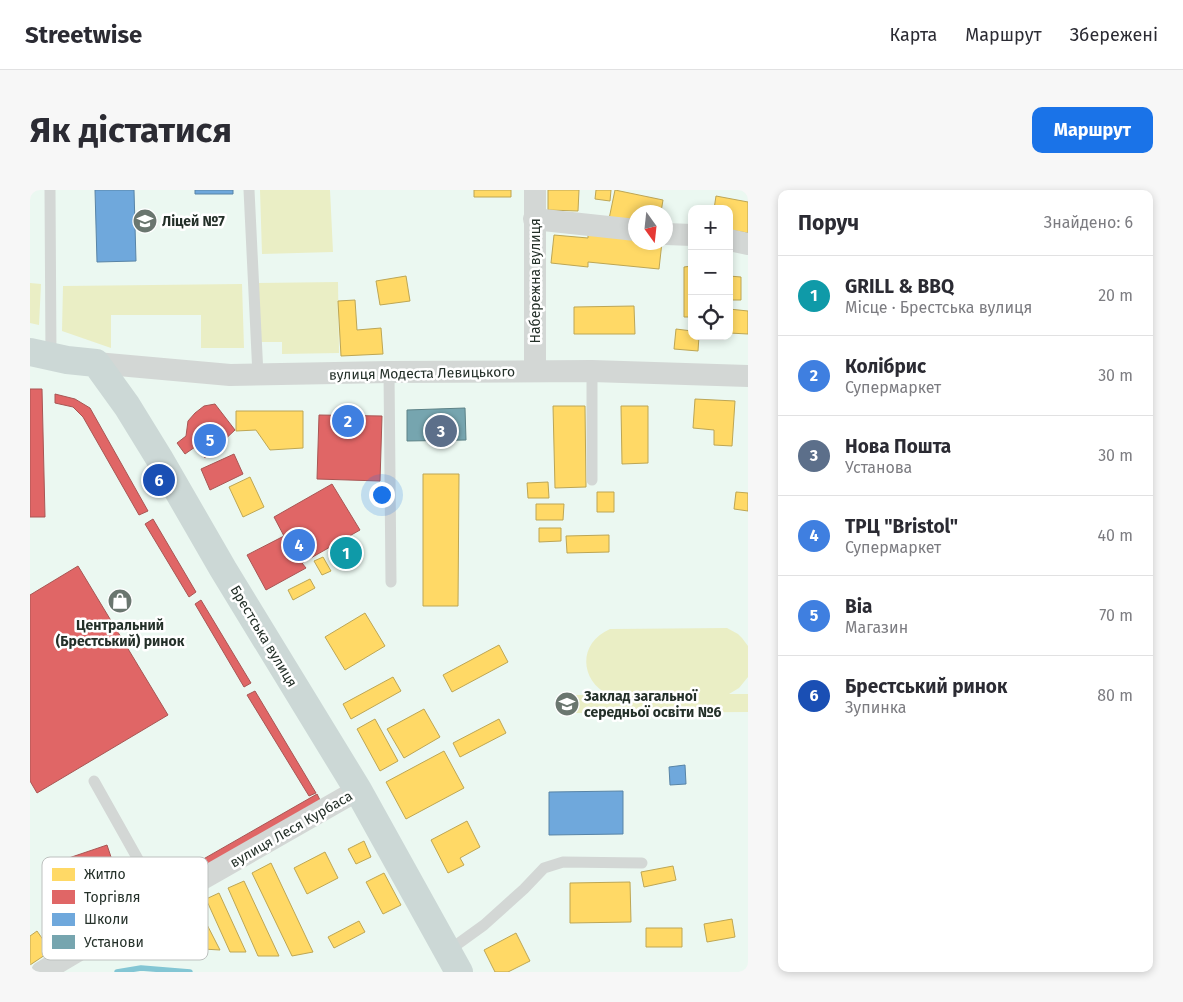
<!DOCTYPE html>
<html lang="uk">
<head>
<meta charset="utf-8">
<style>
  body { margin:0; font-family:"Fira Sans",sans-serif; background:#f7f7f7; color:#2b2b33 }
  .controls { position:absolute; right:15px; top:15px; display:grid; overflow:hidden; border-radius:10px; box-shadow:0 2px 8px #0003 }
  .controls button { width:45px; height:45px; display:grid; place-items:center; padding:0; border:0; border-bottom:1px solid #e1e1e2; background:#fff; color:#2b2b33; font:25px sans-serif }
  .compass { position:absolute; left:598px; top:15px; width:45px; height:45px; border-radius:50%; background:#fff; box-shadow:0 2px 8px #0003; rotate:165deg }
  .you { position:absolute; left:351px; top:304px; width:18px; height:18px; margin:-12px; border:4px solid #fff; border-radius:50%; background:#1a73e8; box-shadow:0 0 0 8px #1a73e833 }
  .badge { display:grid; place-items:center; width:32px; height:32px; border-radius:50%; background:#1a73e8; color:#fff; font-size:16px; font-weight:700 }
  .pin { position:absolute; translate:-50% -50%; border:2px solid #fff; box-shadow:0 1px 5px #0006 }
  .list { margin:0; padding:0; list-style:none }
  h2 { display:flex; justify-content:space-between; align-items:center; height:65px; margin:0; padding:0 20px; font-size:21px }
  h2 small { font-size:16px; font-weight:400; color:#7c7c81 }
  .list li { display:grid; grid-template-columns:32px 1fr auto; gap:15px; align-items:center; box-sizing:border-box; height:80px; padding:0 20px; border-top:1px solid #e1e1e2 }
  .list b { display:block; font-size:19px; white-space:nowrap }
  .list p { margin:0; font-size:16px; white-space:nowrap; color:#7c7c81 }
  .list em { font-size:16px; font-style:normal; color:#7c7c81 }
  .icon { flex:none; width:28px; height:28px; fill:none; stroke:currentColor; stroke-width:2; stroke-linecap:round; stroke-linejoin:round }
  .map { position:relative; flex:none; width:718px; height:782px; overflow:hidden; border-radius:10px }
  header { display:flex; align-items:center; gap:30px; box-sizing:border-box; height:70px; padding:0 25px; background:#fff; border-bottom:1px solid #e1e1e2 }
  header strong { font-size:24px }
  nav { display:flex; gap:28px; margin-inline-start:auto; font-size:18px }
  .intro { display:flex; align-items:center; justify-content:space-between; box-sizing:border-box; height:120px; padding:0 30px }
  h1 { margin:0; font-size:35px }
  .button { padding:12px 22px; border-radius:10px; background:#1a73e8; color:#fff; font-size:18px; font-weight:700 }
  main { display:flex; gap:30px; padding:0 30px }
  aside { flex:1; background:#fff; border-radius:10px; box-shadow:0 2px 8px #0003 }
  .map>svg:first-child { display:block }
  .green { fill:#eaeec5 }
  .homes { fill:#ffd966; stroke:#bda654 }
  .shops { fill:#e06666; stroke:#a85654 }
  .schools { fill:#6fa8dc; stroke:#5884a6 }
  .public { fill:#76a5af; stroke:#5d8287 }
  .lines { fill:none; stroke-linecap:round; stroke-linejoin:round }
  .stream { stroke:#83c6d4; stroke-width:5.5 }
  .service { stroke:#d3d7d5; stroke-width:11 }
  .minor { stroke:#d3d7d5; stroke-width:22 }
  .primary { stroke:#ccd8d6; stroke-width:28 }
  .labels { text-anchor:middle; stroke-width:5; stroke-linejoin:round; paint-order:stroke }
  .poi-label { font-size:14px; font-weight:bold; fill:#243029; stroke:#fff; text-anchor:start }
  .street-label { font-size:14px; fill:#243029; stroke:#fff }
  .key { fill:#fff; stroke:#bdc1bf; stroke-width:1 }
  .key-label { font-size:14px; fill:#243029 }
</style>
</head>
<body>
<header>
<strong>Streetwise</strong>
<nav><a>Карта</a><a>Маршрут</a><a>Збережені</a></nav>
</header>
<div class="intro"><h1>Як дістатися</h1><a class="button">Маршрут</a></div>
<main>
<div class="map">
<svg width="718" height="782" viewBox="0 0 718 782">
  <rect width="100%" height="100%" fill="#ebf8f1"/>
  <path class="green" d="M 230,0 L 300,0 L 303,62 L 232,64 Z
    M 308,92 L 309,163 L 252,164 L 252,152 L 228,152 L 227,93 Z
    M 0,93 L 11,94 L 9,135 L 0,133 Z
    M 212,94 L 214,158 L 171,158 L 171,125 L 81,125 L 81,158 L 32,141 L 33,96 Z
    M 697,438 L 708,444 L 712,448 L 718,456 L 718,487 L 709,498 L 699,504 L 718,504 L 718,522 L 546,523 L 546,505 L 579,505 C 549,490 548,453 580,439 Z"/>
  <path class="homes" d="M 444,0 L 481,0 L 481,7 L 444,7 Z
    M 518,0 L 549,0 L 548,21 L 518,20 Z
    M 566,0 L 581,0 L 580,11 L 565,9 Z
    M 585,0 L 633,10 L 631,22 L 606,22 L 606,34 L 579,29 Z
    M 686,6 L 718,12 L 718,43 L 699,40 L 699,19 L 684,19 Z
    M 558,43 L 606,48 L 606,52 L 632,52 L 629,79 L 558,72 L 558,77 L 521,73 L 524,45 L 558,48 Z
    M 662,76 L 662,127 L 654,127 L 654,77 Z
    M 376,86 L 380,111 L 350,115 L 346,91 Z
    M 699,86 L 711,87 L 711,110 L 699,110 Z
    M 325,110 L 327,140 L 351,138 L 353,164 L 311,166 L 308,111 Z
    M 604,116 L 605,144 L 544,144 L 544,117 Z
    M 699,119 L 718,121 L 718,144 L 699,143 Z
    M 646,139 L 662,141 L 662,146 L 669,146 L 668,161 L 644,159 Z
    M 665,209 L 705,211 L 702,256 L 684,255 L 684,240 L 663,238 Z
    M 523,216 L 555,216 L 556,297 L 525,298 Z
    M 591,216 L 618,216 L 618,273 L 592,274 Z
    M 206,221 L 273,221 L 273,258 L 240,260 L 226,240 L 206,241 Z
    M 393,284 L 429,284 L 428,416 L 393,416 Z
    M 220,287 L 234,317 L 213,327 L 199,297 Z
    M 518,292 L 519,308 L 498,308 L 497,293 Z
    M 567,302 L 584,302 L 584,322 L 567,322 Z
    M 706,302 L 718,303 L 718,321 L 704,319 Z
    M 506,314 L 534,314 L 533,330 L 506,330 Z
    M 509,338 L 531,338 L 531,351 L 509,352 Z
    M 579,345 L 579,362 L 537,363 L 536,346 Z
    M 319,351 L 327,365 L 312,374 L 304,360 Z
    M 293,367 L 301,381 L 292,385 L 284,371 Z
    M 280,389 L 285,398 L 263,410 L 258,400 Z
    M 335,423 L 355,456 L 315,480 L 295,447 Z
    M 469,455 L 478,472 L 422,502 L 413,485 Z
    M 363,487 L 371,501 L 321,529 L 313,514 Z
    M 394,519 L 410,547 L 374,568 L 357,539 Z
    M 345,529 L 368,571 L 350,581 L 327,539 Z
    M 469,529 L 476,543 L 430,567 L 423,553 Z
    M 414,561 L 434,598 L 376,629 L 356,592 Z
    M 437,631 L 450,657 L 430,668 L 434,675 L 418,683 L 401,650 Z
    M 334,651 L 341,667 L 326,674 L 318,659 Z
    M 295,662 L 308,688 L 277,704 L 264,678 Z
    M 241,673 L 283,762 L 262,766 L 222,683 Z
    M 643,676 L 646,690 L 614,697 L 611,682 Z
    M 354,683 L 371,715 L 353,724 L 336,692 Z
    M 214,691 L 249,766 L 228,766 L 198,698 Z
    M 600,692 L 601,732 L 540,733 L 540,693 Z
    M 189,703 L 216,762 L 200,762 L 176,709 Z
    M 168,717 L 190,760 L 173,759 L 156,723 Z
    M 702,729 L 705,747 L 677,752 L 674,734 Z
    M 329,731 L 335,742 L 304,758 L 298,747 Z
    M 616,738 L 652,738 L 652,757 L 616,757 Z
    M 7,741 L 21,761 L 0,775 L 0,746 Z
    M 486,743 L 500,771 L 478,782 L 465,782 L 454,760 Z"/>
  <path class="shops" d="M 0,199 L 12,199 L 15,327 L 0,327 Z
    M 25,204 L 45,209 L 60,218 L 118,321 L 109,325 L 53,227 L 43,217 L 25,213 Z
    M 185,214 L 205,240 L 175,268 L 165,257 L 155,264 L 147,253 L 156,246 L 158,231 L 165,223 L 174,216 Z
    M 289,225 L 352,226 L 350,291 L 287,289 Z
    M 204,264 L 213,284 L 180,300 L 171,279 Z
    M 302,294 L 330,340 L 272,373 L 276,378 L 236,400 L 217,365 L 254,346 L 244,327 Z
    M 123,329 L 166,402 L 159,407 L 115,334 Z
    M 48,376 L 138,525 L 7,603 L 0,591 L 0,405 Z
    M 171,410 L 221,493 L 214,497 L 165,414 Z
    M 225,501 L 286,603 L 279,606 L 217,505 Z
    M 287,604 L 290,610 L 138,697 L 135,691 Z
    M 77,655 L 86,682 L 34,701 L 24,673 Z"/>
  <path class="schools" d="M 65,0 L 104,0 L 106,71 L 67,72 Z
    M 165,0 L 203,0 L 203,4 L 165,4 Z
    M 655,575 L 656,594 L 640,595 L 639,577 Z
    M 593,601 L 593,644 L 519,645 L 519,602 Z"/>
  <path class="public" d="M 435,218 L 436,250 L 377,251 L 377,220 Z"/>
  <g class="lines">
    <path class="stream" d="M 87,782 L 111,778 L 160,782"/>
    <path class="service" d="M 20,0 L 21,167
      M 219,0 L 228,185
      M 562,181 L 562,290
      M 359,182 L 361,392
      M 64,591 L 132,712
      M 418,761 L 454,735 L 494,699 L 514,678 L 533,672 L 612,673"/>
    <path class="minor" d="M 505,0 L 505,181
      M 504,29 L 606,40
      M 636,44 L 662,45
      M 699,50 L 718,54
      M 66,173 L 200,185 L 359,182 L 562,181 L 718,186
      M 12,782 L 81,741 L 328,600"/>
    <path class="primary" d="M 0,162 L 37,170 L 66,173 L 97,216 L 129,268 L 193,379 L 328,600 L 429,782"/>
  </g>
  <defs>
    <symbol id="school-disc" viewBox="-11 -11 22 22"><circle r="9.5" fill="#6a766f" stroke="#fff"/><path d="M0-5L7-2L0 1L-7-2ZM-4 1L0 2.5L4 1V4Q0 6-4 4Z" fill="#fff"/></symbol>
    <symbol id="shop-disc" viewBox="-11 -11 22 22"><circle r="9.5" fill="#6a766f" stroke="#fff"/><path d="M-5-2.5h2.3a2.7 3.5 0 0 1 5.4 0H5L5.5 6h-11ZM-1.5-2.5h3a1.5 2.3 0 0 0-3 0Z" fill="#fff"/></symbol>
  </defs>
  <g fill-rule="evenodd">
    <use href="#school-disc" x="101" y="17" width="28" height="28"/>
    <use href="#shop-disc" x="76" y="397" width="28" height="28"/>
    <use href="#school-disc" x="523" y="500" width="28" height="28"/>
  </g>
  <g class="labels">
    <g class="poi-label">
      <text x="132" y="36">Ліцей №7</text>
      <text x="90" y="440" text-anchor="middle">Центральний<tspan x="90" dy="16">(Брестський) ринок</tspan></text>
      <text x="554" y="511">Заклад загальної<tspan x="554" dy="16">середньої освіти №6</tspan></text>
    </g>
    <g class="street-label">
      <text transform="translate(505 91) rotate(-90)" y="5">Набережна вулиця</text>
      <text transform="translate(392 183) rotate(-1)" y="5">вулиця Модеста Левицького</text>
      <text transform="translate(234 446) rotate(59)" y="5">Брестська вулиця</text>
      <text transform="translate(261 639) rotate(-30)" y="5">вулиця Леся Курбаса</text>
    </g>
  </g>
  <rect x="12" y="667" width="166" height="103" rx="8" class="key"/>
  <rect x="22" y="678" width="23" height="13" fill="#ffd966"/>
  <rect x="22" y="700" width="23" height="14" fill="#e06666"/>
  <rect x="22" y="723" width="23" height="13" fill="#6fa8dc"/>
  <rect x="22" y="745" width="23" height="14" fill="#76a5af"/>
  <g class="key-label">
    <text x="54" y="689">Житло</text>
    <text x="54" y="712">Торгівля</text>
    <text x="54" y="734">Школи</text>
    <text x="54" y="757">Установи</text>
  </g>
</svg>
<div class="controls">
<button>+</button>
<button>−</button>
<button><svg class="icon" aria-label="locate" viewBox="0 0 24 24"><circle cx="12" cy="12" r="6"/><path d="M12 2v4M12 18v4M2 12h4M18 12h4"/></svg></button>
</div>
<svg class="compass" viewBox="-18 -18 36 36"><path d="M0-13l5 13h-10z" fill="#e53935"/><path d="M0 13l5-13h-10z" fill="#7c7c81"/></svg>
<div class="you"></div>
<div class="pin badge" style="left:316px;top:363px;background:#0f9aa8">1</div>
<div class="pin badge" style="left:318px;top:231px;background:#3f7fe0">2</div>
<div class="pin badge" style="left:411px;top:241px;background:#5c6f8a">3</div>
<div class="pin badge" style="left:269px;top:355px;background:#3f7fe0">4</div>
<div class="pin badge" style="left:180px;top:250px;background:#3f7fe0">5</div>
<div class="pin badge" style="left:129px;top:290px;background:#1a4fb4">6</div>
</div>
<aside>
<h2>Поруч<small>Знайдено: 6</small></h2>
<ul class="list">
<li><span class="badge" style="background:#0f9aa8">1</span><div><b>GRILL &amp; BBQ</b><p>Місце · Брестська вулиця</p></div><em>20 m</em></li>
<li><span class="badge" style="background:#3f7fe0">2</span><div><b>Колібрис</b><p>Супермаркет</p></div><em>30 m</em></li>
<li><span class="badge" style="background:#5c6f8a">3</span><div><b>Нова Пошта</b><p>Установа</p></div><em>30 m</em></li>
<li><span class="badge" style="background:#3f7fe0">4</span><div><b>ТРЦ &quot;Bristol&quot;</b><p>Супермаркет</p></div><em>40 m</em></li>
<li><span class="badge" style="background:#3f7fe0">5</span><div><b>Віа</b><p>Магазин</p></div><em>70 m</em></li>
<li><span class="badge" style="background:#1a4fb4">6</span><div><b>Брестський ринок</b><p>Зупинка</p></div><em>80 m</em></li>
</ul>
</aside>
</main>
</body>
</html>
